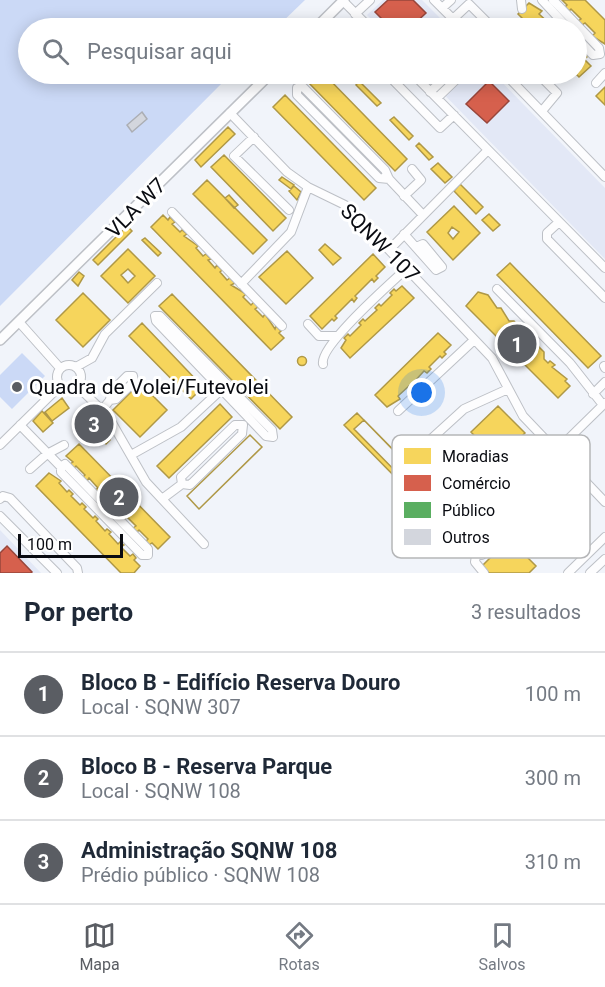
<!DOCTYPE html>
<html lang="pt">
<head>
<meta charset="utf-8">
<style>
  body { margin:0; font-family:Roboto,sans-serif; background:#f2f2f3; color:#1f2937 }
  .scale { position:absolute; left:18px; bottom:15px; width:105px; box-sizing:border-box; padding-left:6px; border:3px solid #090b11; border-top:0; font-size:16px; line-height:21px; white-space:nowrap; color:#090b11; -webkit-text-stroke:4px #fff; paint-order:stroke }
  .you { position:absolute; left:422px; top:393px; width:21px; height:21px; margin:-15px; border:4px solid #fff; border-radius:50%; background:#1a73e8; box-shadow:0 0 0 9px #1a73e833 }
  .badge { display:grid; place-items:center; width:39px; height:39px; border-radius:50%; background:#5a5d63; color:#fff; font-size:20px; font-weight:700 }
  .pin { position:absolute; translate:-50% -50%; border:3px solid #fff; box-shadow:0 2px 6px #0006 }
  .list { margin:0; padding:0; list-style:none }
  h2 { display:flex; justify-content:space-between; align-items:center; height:78px; margin:0; padding:0 24px; font-size:26px }
  h2 small { font-size:20px; font-weight:400; color:#747a83 }
  .list li { display:grid; grid-template-columns:39px 1fr auto; gap:18px; align-items:center; box-sizing:border-box; height:84px; padding:0 24px; border-top:2px solid #e0e1e3 }
  .list b { display:block; font-size:22px; white-space:nowrap }
  .list p { margin:0; font-size:20px; white-space:nowrap; color:#747a83 }
  .list em { font-size:20px; font-style:normal; color:#747a83 }
  .icon { flex:none; width:33px; height:33px; fill:none; stroke:currentColor; stroke-width:2; stroke-linecap:round; stroke-linejoin:round }
  .map { position:relative; flex:none; width:605px; height:573px; overflow:hidden }
  .search { position:absolute; background:#fff; box-shadow:0 3px 15px #0003; left:18px; right:18px; top:18px; height:66px; display:flex; align-items:center; gap:15px; box-sizing:border-box; padding:0 21px; border-radius:33px; color:#747a83; font-size:22px }
  .sheet { height:330px; background:#fff }
  nav { display:flex; justify-content:space-around; align-items:center; box-sizing:border-box; height:84px; border-top:2px solid #e0e1e3; background:#fff; font-size:16px; color:#747a83 }
  nav a { display:grid; justify-items:center; gap:3px }
  nav .on { color:#5a5d63 }
  .map>svg:first-child { display:block }
  .built { fill:#e3e8f6 }
  .green { fill:#cbd9f6 }
  .homes { fill:#f6d55c; stroke:#af9846; stroke-width:1.5; fill-rule:evenodd }
  .shops { fill:#d6604d; stroke:#98463b; stroke-width:1.5 }
  .public { fill:#5aae61; stroke:#427d49; stroke-width:1.5 }
  .building { fill:#d3d6dd; stroke:#abaeb4; stroke-width:1.5 }
  .lines { fill:none; stroke-linecap:round; stroke-linejoin:round }
  .minor-casing { stroke:#bdc0c6; stroke-width:10 }
  .major-casing { stroke:#bdc0c6; stroke-width:12 }
  .minor { stroke:#fdfdfe; stroke-width:8 }
  .major { stroke:#fdfdfe; stroke-width:9 }
  .poi-dot { fill:#5a5d63; stroke:#fff; stroke-width:2 }
  .labels { text-anchor:middle; stroke-width:6; stroke-linejoin:round; paint-order:stroke }
  .street-label { font-size:21px; fill:#090b11; stroke:#fff }
  .poi-label { font-size:21px; fill:#090b11; stroke:#fff; text-anchor:start }
  .key { fill:#fff; stroke:#b5b6b8; stroke-width:1.5 }
  .key-label { font-size:16px; fill:#090b11 }
</style>
</head>
<body>
<div class="map">
<svg width="605" height="573" viewBox="0 0 605 573">
  <rect width="100%" height="100%" fill="#f1f4fa"/>
  <path class="built" d="M 383,0 L 422,0 L 450,28 L 380,28 L 367,15 Z
    M 424,74 L 494,74 L 605,188 L 605,259 Z
    M 0,530 L 41,573 L 0,573 Z"/>
  <path class="green" d="M 0,0 L 305,0 L 276,28 L 28,28 L 28,74 L 231,74 L 0,306 Z
    M 22,353 L 45,376 L 12,409 L 0,397 L 0,375 Z"/>
  <path class="homes" d="M 562,0 L 585,0 L 605,20 L 605,44 L 592,36 L 595,33 L 585,23 L 582,25 L 578,21 L 581,19 L 571,9 L 569,11 L 565,7 L 567,5 Z
    M 529,3 L 542,11 L 539,14 L 551,25 L 553,23 L 557,27 L 532,28 L 518,14 Z
    M 576,52 L 580,55 L 583,53 L 587,57 L 584,59 L 591,66 L 579,77 L 576,74 Z
    M 308,74 L 324,74 L 407,159 L 395,171 L 304,78 Z
    M 359,81 L 381,103 L 377,106 L 356,85 Z
    M 605,87 L 605,105 L 596,96 Z
    M 285,95 L 376,188 L 364,200 L 273,107 Z
    M 394,117 L 413,136 L 409,140 L 390,120 Z
    M 228,127 L 235,134 L 201,167 L 195,160 Z
    M 419,143 L 433,157 L 429,160 L 416,146 Z
    M 224,155 L 286,218 L 273,231 L 211,167 Z
    M 438,163 L 452,177 L 445,183 L 431,169 Z
    M 282,177 L 294,185 L 291,189 L 279,180 Z
    M 207,180 L 267,240 L 253,254 L 193,194 Z
    M 460,184 L 483,207 L 476,214 L 454,191 Z
    M 294,186 L 301,192 L 297,200 L 289,191 Z
    M 229,195 L 238,205 L 234,208 L 225,198 Z
    M 454,206 L 480,233 L 453,260 L 427,232 ZM 452,227 L 459,232 L 453,239 L 448,233 Z
    M 489,214 L 500,225 L 493,231 L 482,220 Z
    M 163,215 L 168,220 L 170,217 L 175,222 L 172,224 L 180,232 L 182,230 L 187,234 L 184,236 L 198,246 L 196,248 L 203,256 L 206,254 L 211,259 L 208,260 L 215,268 L 217,265 L 222,270 L 220,272 L 227,280 L 230,278 L 235,283 L 231,285 L 246,294 L 243,297 L 251,305 L 254,302 L 258,307 L 255,309 L 263,317 L 265,314 L 275,329 L 276,326 L 281,331 L 279,333 L 284,338 L 271,350 L 151,227 Z
    M 127,226 L 132,231 L 98,265 L 93,260 Z
    M 145,238 L 161,253 L 158,256 L 142,240 Z
    M 325,244 L 341,258 L 333,265 L 319,250 Z
    M 128,249 L 155,276 L 128,303 L 101,276 ZM 128,269 L 135,276 L 128,283 L 121,275 Z
    M 287,251 L 313,278 L 286,304 L 259,277 Z
    M 373,254 L 385,267 L 376,276 L 378,278 L 374,282 L 372,279 L 355,296 L 357,298 L 354,302 L 352,299 L 335,316 L 337,318 L 334,321 L 332,319 L 322,329 L 310,316 Z
    M 510,263 L 601,356 L 588,368 L 497,275 Z
    M 79,272 L 84,276 L 78,286 L 72,280 Z
    M 402,286 L 414,298 L 350,358 L 341,348 L 346,340 L 344,338 L 348,334 L 350,336 L 361,325 L 359,323 L 363,319 L 365,321 L 377,310 L 375,308 L 379,304 L 381,306 L 392,295 L 390,293 L 394,289 L 396,291 Z
    M 478,292 L 488,295 L 497,308 L 501,308 L 509,321 L 514,321 L 518,326 L 517,329 L 522,334 L 527,334 L 535,348 L 538,346 L 544,352 L 544,359 L 548,363 L 550,361 L 555,365 L 552,367 L 567,379 L 565,381 L 570,386 L 558,398 L 466,306 Z
    M 83,293 L 110,320 L 83,347 L 56,320 Z
    M 172,294 L 292,417 L 280,429 L 159,306 Z
    M 142,323 L 203,387 L 191,399 L 129,336 Z
    M 438,333 L 451,345 L 444,352 L 446,354 L 442,358 L 440,356 L 429,367 L 431,369 L 427,373 L 424,371 L 414,382 L 416,384 L 412,388 L 409,386 L 398,396 L 400,399 L 387,407 L 375,395 Z
    M297.5 361a4.5 4.5 0 1 1 9 0a4.5 4.5 0 1 1-9 0Z
    M 140,383 L 167,410 L 140,437 L 113,410 Z
    M 62,398 L 69,408 L 52,421 L 45,412 Z
    M 220,404 L 232,417 L 169,478 L 157,466 Z
    M 498,406 L 525,433 L 497,460 L 471,432 Z
    M 42,411 L 53,423 L 43,432 L 33,421 Z
    M 357,413 L 477,536 L 465,548 L 344,425 Z
    M 364,420 L 421,478 L 411,487 L 354,429 Z
    M 103,432 L 110,440 L 106,444 L 99,436 Z
    M 250,435 L 262,447 L 199,509 L 187,496 Z
    M 250,435 L 262,447 L 199,509 L 187,496 Z
    M 79,444 L 170,537 L 158,549 L 152,543 L 149,545 L 146,541 L 148,539 L 139,530 L 137,532 L 133,528 L 136,526 L 127,517 L 124,519 L 121,516 L 123,513 L 114,504 L 112,506 L 108,503 L 110,501 L 101,491 L 99,494 L 95,490 L 98,488 L 89,478 L 87,481 L 83,477 L 85,475 L 76,466 L 74,468 L 70,464 L 73,462 L 66,456 Z
    M 49,473 L 61,481 L 59,483 L 67,492 L 69,490 L 73,494 L 71,496 L 80,505 L 82,503 L 86,507 L 84,509 L 93,518 L 95,516 L 98,519 L 96,521 L 105,531 L 107,529 L 111,532 L 109,534 L 118,544 L 120,542 L 124,545 L 121,547 L 130,556 L 133,554 L 136,558 L 134,560 L 140,566 L 134,573 L 121,573 L 36,486 Z
    M 509,539 L 536,566 L 529,573 L 489,573 L 482,566 Z"/>
  <path class="shops" d="M 388,0 L 413,0 L 426,13 L 410,28 L 391,28 L 375,12 Z
    M 489,81 L 509,101 L 487,123 L 466,104 Z
    M 7,546 L 32,572 L 31,573 L 0,573 L 0,553 Z"/>
  <path class="public" d="M 92,413 L 106,429 L 98,436 L 84,419 Z"/>
  <path class="building" d="M 142,112 L 147,119 L 132,132 L 127,125 Z"/>
  <g class="lines">
    <defs>
      <path id="minor" d="M 434,0 L 462,28
        M 521,0 L 522,9
        M 542,0 L 568,28
        M 553,0 L 599,48 L 600,54 L 593,55 L 576,37
        M 343,1 L 370,28
        M 442,8 L 451,0
        M 355,14 L 370,0
        M 453,19 L 469,4 L 493,28
        M 387,74 L 440,128 L 454,115
        M 413,74 L 605,268
        M 505,74 L 605,177
        M 538,74 L 557,93 L 542,111
        M 596,83 L 605,73
        M 430,92 L 449,74
        M 437,98 L 462,74
        M 230,113 L 287,172 L 308,187 L 345,205 L 389,250 L 492,358 L 523,416 L 605,502
        M 254,137 L 234,156 L 289,210
        M 389,179 L 379,178 L 297,95 L 297,88 L 303,87 L 385,170 L 389,179 L 423,215
        M 404,196 L 421,180 L 412,169
        M 172,212 L 282,326
        M 559,222 L 547,233 L 547,239 L 605,298
        M 404,234 L 436,270 L 442,267 L 423,244 L 416,247
        M 389,250 L 488,150
        M 241,284 L 291,232 L 308,187
        M 497,289 L 570,363 L 603,405
        M 155,316 L 160,316 L 272,430 L 273,437 L 266,436 L 156,321 Z
        M 19,322 L 60,368
        M 308,324 L 319,336 L 336,336
        M 323,364 C 319,346 390,284 406,269
        M57 377a12 12 0 1 1 24 0a12 12 0 1 1-24 0Z
        M 604,366 L 605,368
        M 76,367 L 92,358 L 105,334 L 157,283
        M 77,386 L 108,416 L 146,482 L 204,544
        M 593,394 L 605,382
        M 102,410 L 110,400 L 111,392 L 127,376 L 133,376 L 134,382 L 116,399 L 110,400
        M 398,411 L 473,341
        M 20,425 L 61,467 L 61,472 L 142,555 L 148,555 L 148,549 L 65,464 L 61,467
        M 0,445 L 60,386
        M 525,448 L 531,459 L 512,470 L 508,463 L 540,435
        M 481,449 L 497,466 L 508,466
        M 555,452 L 605,403
        M 131,455 L 181,427 L 224,387
        M 30,469 L 47,454 L 64,445
        M 0,499 L 3,496 L 10,498 L 77,568 L 78,573
        M 162,499 L 182,484 L 181,477 L 235,425 L 243,425 L 242,434 L 190,485 L 182,484
        M 0,516 L 57,573
        M 488,521 L 419,450 L 464,409 L 508,389
        M 476,554 L 482,555 L 530,507 L 540,491
        M 484,573 L 475,562 L 477,549 L 525,500 L 540,491 L 568,464
        M 568,573 L 605,537
        M 590,573 L 605,559"/>
      <path id="major" d="M 316,28 L 344,0
        M 0,340 L 270,74"/>
    </defs>
    <use href="#minor" class="minor-casing"/>
    <use href="#major" class="major-casing"/>
    <use href="#minor" class="minor"/>
    <use href="#major" class="major"/>
  </g>
  <circle class="poi-dot" cx="17" cy="387" r="6"/>
  <g class="labels">
    <g class="street-label">
      <text transform="translate(136 208) rotate(-45)" y="7">VLA W7</text>
      <text transform="translate(380 243) rotate(45)" y="7">SQNW 107</text>
    </g>
    <g class="poi-label">
      <text x="29" y="394">Quadra de Volei/Futevolei</text>
    </g>
  </g>
  <rect x="392" y="435" width="198" height="123" rx="9" class="key"/>
  <rect x="404" y="448" width="27" height="16" fill="#f6d55c"/>
  <rect x="404" y="475" width="27" height="16" fill="#d6604d"/>
  <rect x="404" y="502" width="27" height="16" fill="#5aae61"/>
  <rect x="404" y="529" width="27" height="16" fill="#d3d6dd"/>
  <g class="key-label">
    <text x="442" y="462">Moradias</text>
    <text x="442" y="489">Comércio</text>
    <text x="442" y="516">Público</text>
    <text x="442" y="543">Outros</text>
  </g>
</svg>
<div class="scale">100 m</div>
<div class="you"></div>
<div class="pin badge" style="left:517px;top:344px">1</div>
<div class="pin badge" style="left:119px;top:497px">2</div>
<div class="pin badge" style="left:94px;top:424px">3</div>
<div class="search"><svg class="icon" aria-label="search" viewBox="0 0 24 24"><circle cx="10" cy="10" r="6"/><path d="M15 15l6 6"/></svg>Pesquisar aqui</div>
</div>
<section class="sheet">
<h2>Por perto<small>3 resultados</small></h2>
<ul class="list">
<li><span class="badge">1</span><div><b>Bloco B - Edifício Reserva Douro</b><p>Local · SQNW 307</p></div><em>100 m</em></li>
<li><span class="badge">2</span><div><b>Bloco B - Reserva Parque</b><p>Local · SQNW 108</p></div><em>300 m</em></li>
<li><span class="badge">3</span><div><b>Administração SQNW 108</b><p>Prédio público · SQNW 108</p></div><em>310 m</em></li>
</ul>
</section>
<nav>
<a class="on"><svg class="icon" aria-label="map" viewBox="0 0 24 24"><path d="M3 6l6-2 6 2 6-2v14l-6 2-6-2-6 2zM9 4v14M15 6v14"/></svg>Mapa</a>
<a><svg class="icon" aria-label="directions" viewBox="0 0 24 24"><path d="M12 3l9 9-9 9-9-9zM9 14v-3h6M13 9l2 2-2 2"/></svg>Rotas</a>
<a><svg class="icon" aria-label="saved" viewBox="0 0 24 24"><path d="M7 4h10v16l-5-4-5 4z"/></svg>Salvos</a>
</nav>
</body>
</html>
